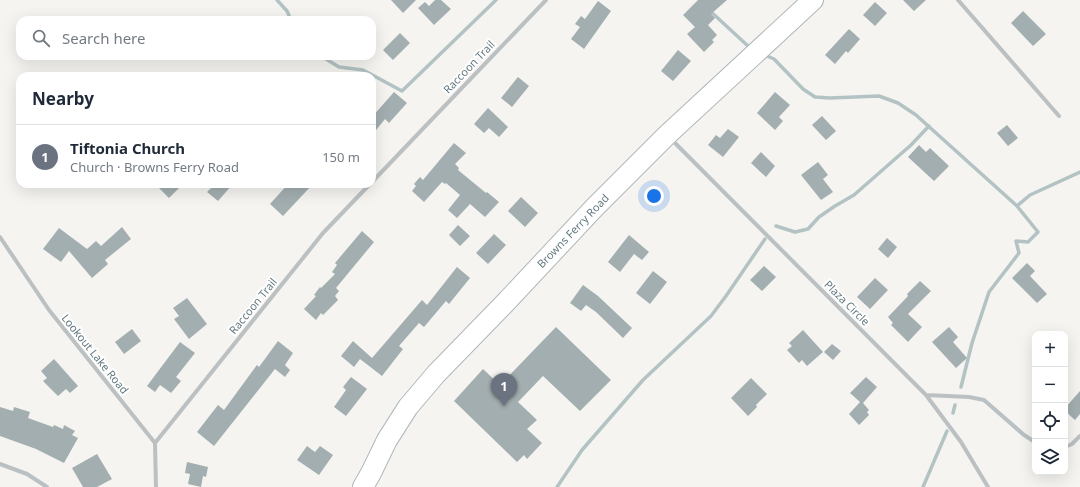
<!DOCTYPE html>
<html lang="en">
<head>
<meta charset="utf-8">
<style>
  body { margin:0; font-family:"Noto Sans",sans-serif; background:#f2f2f3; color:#1f2937 }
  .controls { position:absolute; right:12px; bottom:12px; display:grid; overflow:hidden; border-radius:8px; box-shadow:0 4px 16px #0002 }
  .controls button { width:36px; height:36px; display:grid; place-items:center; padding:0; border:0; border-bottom:1px solid #e0e1e3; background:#fff; color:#1f2937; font:20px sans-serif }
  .you { position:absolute; left:654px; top:196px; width:14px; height:14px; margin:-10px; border:3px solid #fff; border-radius:50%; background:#1a73e8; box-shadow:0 0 0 6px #1a73e833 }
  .badge { display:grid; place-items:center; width:26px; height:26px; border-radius:50%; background:#dc312a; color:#fff; font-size:13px; font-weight:700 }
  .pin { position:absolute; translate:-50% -33px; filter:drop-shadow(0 1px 2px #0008) }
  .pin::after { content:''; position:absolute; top:21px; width:14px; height:12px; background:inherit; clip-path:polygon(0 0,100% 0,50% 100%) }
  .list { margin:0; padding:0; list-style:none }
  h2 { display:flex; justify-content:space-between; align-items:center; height:52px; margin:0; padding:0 16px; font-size:17px }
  h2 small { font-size:13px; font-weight:400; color:#747a83 }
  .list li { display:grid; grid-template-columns:26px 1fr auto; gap:12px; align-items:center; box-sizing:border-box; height:64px; padding:0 16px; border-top:1px solid #e0e1e3 }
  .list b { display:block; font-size:15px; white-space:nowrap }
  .list p { margin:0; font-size:13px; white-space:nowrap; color:#747a83 }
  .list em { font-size:13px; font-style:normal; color:#747a83 }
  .icon { flex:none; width:22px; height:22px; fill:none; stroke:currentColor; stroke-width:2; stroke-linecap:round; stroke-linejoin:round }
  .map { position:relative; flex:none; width:1080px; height:487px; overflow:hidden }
  .search { position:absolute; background:#fff; box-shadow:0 4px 16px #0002; left:16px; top:16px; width:360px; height:44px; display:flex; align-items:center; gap:10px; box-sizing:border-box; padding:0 14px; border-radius:12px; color:#747a83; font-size:15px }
  .panel { position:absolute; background:#fff; box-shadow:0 4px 16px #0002; left:16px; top:72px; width:360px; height:116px; border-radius:12px }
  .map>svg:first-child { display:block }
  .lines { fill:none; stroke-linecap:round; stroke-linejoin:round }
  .stream { stroke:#b3c3c4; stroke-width:3.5 }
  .building { fill:#a3aeb1 }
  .secondary-casing { stroke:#b0b7ba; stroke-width:22 }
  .street { stroke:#bbc1c3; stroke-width:4 }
  .secondary { stroke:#fff; stroke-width:20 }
  .labels { text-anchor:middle; stroke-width:4; stroke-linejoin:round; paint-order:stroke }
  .street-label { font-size:11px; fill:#657a81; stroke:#fff }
</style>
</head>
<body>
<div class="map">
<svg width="1080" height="487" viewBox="0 0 1080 487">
  <rect width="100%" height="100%" fill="#f5f4f1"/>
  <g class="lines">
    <path class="stream" d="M 277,0 L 287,11 L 291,20
      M 709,10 L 748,46
      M 321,56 L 339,67 L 363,70 L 402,91 L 496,0
      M 767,56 L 774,59 L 803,89 L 815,97 L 830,98 L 879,96 L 898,103 L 916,115 L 1017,206 L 1038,232 L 1028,242 L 1016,241 L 1019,253 L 989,292 L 972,343 L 961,387
      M 1017,206 L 1030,195 L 1080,172
      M 776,226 L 795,232 L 808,229 L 819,217 L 835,206 L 854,195 L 911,145 L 929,126
      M 953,413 L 955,405
      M 557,487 L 582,450 L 643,380 L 711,316 L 726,296 L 765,239
      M 923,487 L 947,431"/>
  </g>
  <path class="building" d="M 391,0 L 416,0 L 403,13 Z
    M 435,0 L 441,0 L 451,9 L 434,25 L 418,8 L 425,2 L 429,6 Z
    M 698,0 L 727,0 L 711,14 L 715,18 L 708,25 L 717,35 L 712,40 L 714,42 L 704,52 L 687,34 L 695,27 L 683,15 Z
    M 903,0 L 926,0 L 914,11 Z
    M 598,1 L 611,11 L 584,49 L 571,39 L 580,27 L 575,24 L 581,16 L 585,19 Z
    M 875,2 L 887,13 L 875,26 L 863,15 Z
    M 1023,11 L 1046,34 L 1033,46 L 1011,23 Z
    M 849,29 L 860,39 L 848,53 L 846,51 L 835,64 L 825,55 Z
    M 400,33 L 410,43 L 393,60 L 383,50 Z
    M 678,50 L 691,61 L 673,81 L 661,71 Z
    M 518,77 L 529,86 L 512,107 L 501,98 Z
    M 394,92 L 407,103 L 389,123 L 385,119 L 372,135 L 372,117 Z
    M 775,92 L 790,105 L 779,117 L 783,121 L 775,130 L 757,113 Z
    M 488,108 L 508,127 L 499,137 L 489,128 L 484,133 L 474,124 Z
    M 822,116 L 836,131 L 826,140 L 812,125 Z
    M 1007,125 L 1018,138 L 1008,146 L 997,133 Z
    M 728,129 L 739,137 L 723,157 L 708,145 L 716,135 L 720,138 Z
    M 454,143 L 466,153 L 455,164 L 459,168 L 458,170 L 486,193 L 487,192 L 499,202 L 485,217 L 470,204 L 457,218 L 448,210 L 460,195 L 446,183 L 445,184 L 442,182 L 424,202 L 412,191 L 416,186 L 414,184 L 420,177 L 423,180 Z
    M 919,145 L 926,152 L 930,148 L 949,166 L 934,181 L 908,157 Z
    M 761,152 L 775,166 L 766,177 L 751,163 Z
    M 818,162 L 828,175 L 823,179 L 833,192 L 821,200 L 801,175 Z
    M 155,184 L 183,184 L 169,198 Z
    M 215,184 L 233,184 L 218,201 L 207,192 Z
    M 288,184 L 313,184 L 283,216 L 270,204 Z
    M 521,197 L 538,213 L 525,227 L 508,211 Z
    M 458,225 L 470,236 L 460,246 L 449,235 Z
    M 122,227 L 131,239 L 105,260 L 108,264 L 92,278 L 69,251 L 61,262 L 43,249 L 59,228 L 87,249 L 96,241 L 101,246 Z
    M 362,231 L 374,242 L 336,288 L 339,291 L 335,296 L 338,300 L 323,315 L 321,313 L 316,320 L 304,309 L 316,296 L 314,295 L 320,287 L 321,288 L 335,274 L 332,272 L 337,265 L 335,263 Z
    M 494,234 L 506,245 L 488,264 L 476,253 Z
    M 629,235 L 649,252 L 642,260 L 634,254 L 620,272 L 608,262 Z
    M 887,238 L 897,247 L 888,258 L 878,249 Z
    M 1027,263 L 1035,271 L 1030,276 L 1047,294 L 1037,303 L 1012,278 Z
    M 764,266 L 776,277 L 762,291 L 750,280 Z
    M 457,267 L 470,278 L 449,304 L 446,301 L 424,327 L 419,323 L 399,346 L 403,349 L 382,376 L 360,359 L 354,367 L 341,356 L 353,341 L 372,358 L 422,300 L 427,305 Z
    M 653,271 L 667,282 L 650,304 L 636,293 Z
    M 875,278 L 888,290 L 870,309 L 857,297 Z
    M 920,281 L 931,291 L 908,314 L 922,327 L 908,342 L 891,325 L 893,323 L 888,317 L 908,296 L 907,294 Z
    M 583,285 L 598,296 L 632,328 L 623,338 L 596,312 L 586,305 L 581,311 L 570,303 Z
    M 187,298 L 207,324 L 189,339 L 174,319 L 179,316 L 173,308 Z
    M 556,327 L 611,380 L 580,411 L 543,376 L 518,402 L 537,420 L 527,429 L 542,443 L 527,459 L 524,455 L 517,462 L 454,401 L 483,369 L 500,385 Z
    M 949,327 L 958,337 L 953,342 L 967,358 L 956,368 L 932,342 Z
    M 132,329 L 141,341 L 124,354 L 115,342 Z
    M 803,330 L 823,352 L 807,366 L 802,360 L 799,363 L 787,350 L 792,346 L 789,343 Z
    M 278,341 L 293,353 L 285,365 L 290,370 L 285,377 L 275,369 L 214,446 L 197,432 L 218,405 L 224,410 L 257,365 L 259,367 Z
    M 180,342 L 195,353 L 176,377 L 181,381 L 171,393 L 160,385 L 155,392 L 147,386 Z
    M 832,344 L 841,351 L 833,360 L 824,352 Z
    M 54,359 L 78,386 L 70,393 L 66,389 L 58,396 L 43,381 L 47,378 L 41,371 Z
    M 351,377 L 367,389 L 346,416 L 334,407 L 346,390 L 343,387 Z
    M 866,377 L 877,387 L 863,403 L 869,410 L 867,412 L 869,415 L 859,425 L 849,414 L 860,402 L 850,393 Z
    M 751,378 L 767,394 L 756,405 L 757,407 L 748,416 L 731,398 Z
    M 1080,391 L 1080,414 L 1075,420 L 1065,411 L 1065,408 Z
    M 0,407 L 13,411 L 14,407 L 30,412 L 28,418 L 53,427 L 54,425 L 63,429 L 64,425 L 75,431 L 72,435 L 78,438 L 64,463 L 36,449 L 0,436 Z
    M 307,446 L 315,452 L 320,446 L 333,455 L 319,475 L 297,460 Z
    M 97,454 L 112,479 L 97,487 L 83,487 L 72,468 Z
    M 187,462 L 208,467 L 206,477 L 203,476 L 201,487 L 188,484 L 190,474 L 185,473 Z"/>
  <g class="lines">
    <defs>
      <path id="secondary" d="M 363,487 L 371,473 L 387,440 L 408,407 L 436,374 L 506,302 L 594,208 L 667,135 L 813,0"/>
    </defs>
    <use href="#secondary" class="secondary-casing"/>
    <path class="street" d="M 958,0 L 1059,116
      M 671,139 L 926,395 L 969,397 L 984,400 L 1024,435 L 1035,442
      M 372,182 L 546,0
      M 0,237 L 49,310 L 155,443 L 156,487
      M 926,395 L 961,442 L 988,487
      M 155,443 L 323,233 L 370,184
      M 1065,447 L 1072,444 L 1080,436
      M 0,464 L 27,474 L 47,487"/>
    <use href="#secondary" class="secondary"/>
  </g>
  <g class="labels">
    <g class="street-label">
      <text transform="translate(469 67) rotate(-46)" y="4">Raccoon Trail</text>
      <text transform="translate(573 231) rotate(-46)" y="4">Browns Ferry Road</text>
      <text transform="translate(847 303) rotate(45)" y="4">Plaza Circle</text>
      <text transform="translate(253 306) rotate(-51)" y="4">Raccoon Trail</text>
      <text transform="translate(95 354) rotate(51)" y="4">Lookout Lake Road</text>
    </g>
  </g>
</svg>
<div class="controls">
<button>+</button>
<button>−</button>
<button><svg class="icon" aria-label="locate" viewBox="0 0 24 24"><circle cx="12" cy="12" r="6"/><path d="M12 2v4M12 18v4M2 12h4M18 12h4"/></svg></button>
<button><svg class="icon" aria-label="layers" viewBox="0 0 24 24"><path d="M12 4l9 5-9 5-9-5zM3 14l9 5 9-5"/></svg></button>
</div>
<div class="you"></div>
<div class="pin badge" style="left:504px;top:406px;background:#6b7280">1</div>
<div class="search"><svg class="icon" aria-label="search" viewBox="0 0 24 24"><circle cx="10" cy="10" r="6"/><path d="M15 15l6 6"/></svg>Search here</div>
<section class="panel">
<h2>Nearby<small></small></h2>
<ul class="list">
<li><span class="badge" style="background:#6b7280">1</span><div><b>Tiftonia Church</b><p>Church · Browns Ferry Road</p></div><em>150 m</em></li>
</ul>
</section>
</div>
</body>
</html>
